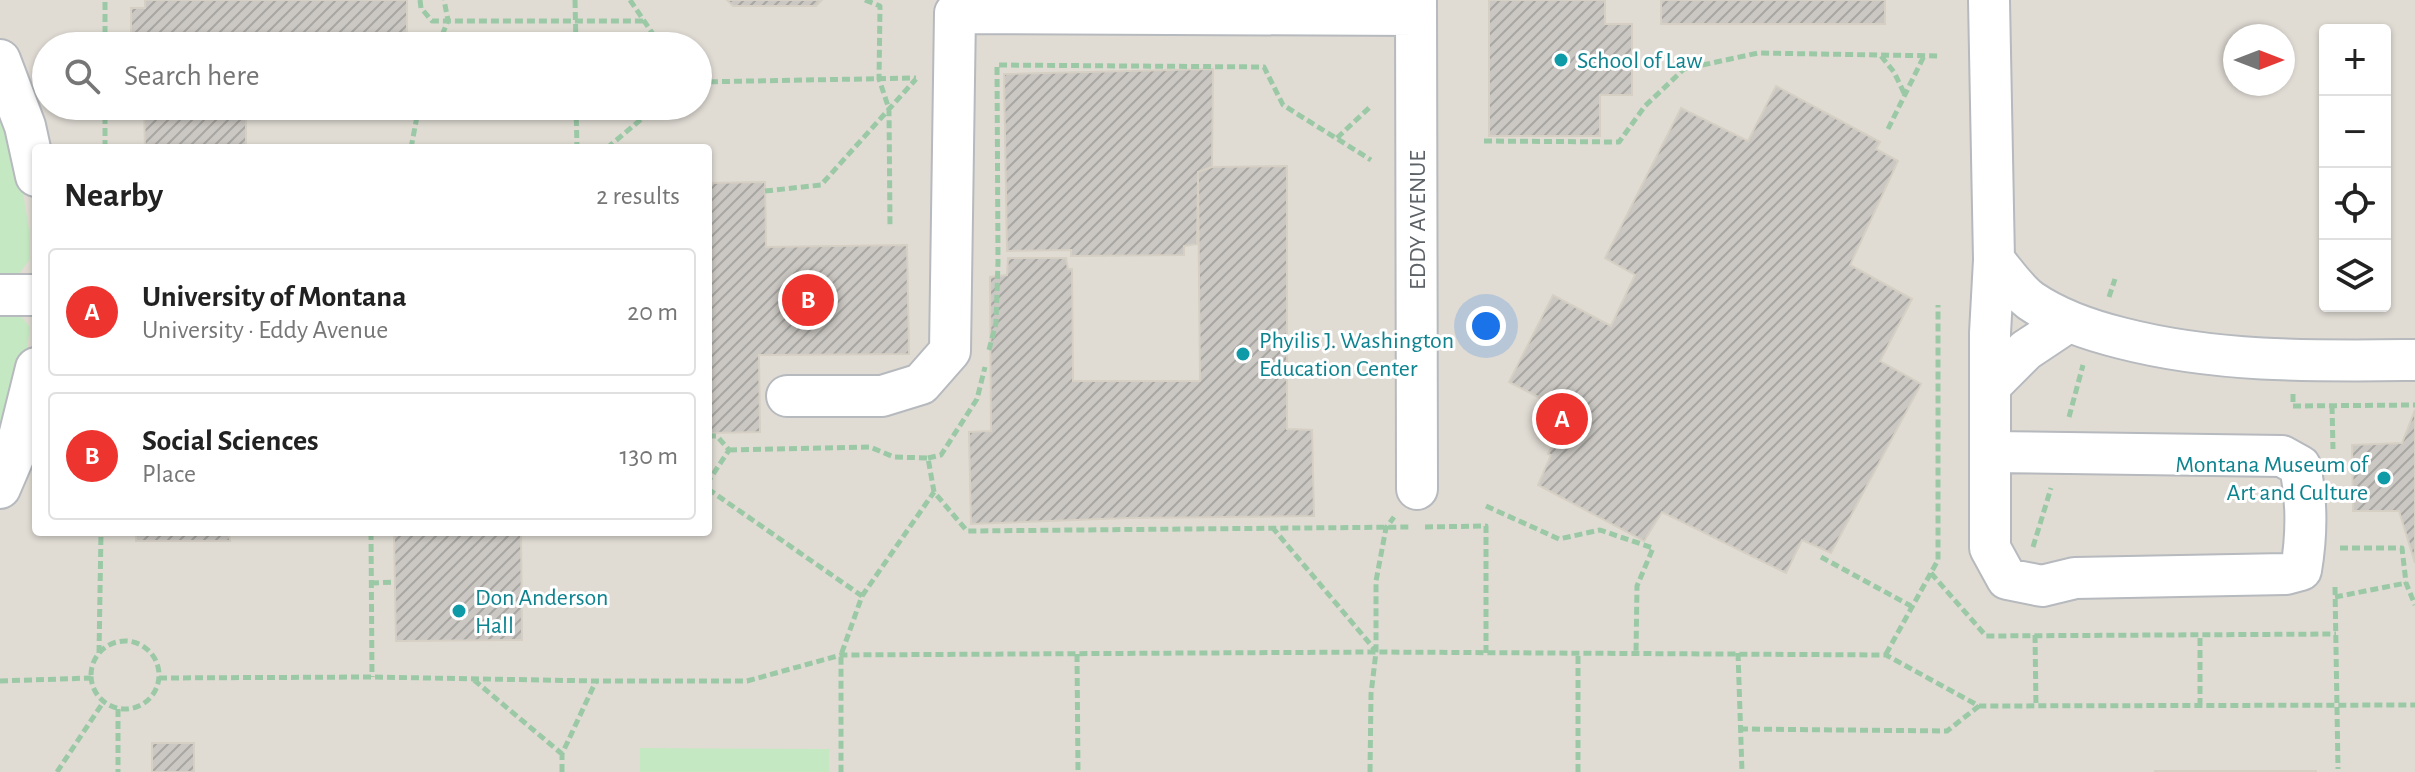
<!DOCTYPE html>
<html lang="en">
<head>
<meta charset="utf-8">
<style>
  body { margin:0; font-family:"Alegreya Sans",sans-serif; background:#f6f6f6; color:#222 }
  .controls { position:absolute; right:24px; top:24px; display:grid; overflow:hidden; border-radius:8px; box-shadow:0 2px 6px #0004 }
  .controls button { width:72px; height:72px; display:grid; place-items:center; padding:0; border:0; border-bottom:2px solid #e0e0e0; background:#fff; color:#222; font:40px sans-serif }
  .compass { position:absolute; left:2223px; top:24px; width:72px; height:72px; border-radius:50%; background:#fff; box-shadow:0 2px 6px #0004; rotate:90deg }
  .you { position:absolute; left:1486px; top:326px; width:28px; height:28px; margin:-20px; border:6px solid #fff; border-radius:50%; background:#1a73e8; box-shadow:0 0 0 12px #1a73e833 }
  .badge { display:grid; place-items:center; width:52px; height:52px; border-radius:50%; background:#ed342f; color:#fff; font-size:26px; font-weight:700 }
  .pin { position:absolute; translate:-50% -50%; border:4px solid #fff; box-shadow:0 2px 8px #0006 }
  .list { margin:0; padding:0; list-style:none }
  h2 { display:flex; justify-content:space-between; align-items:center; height:104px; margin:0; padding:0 32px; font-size:34px }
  h2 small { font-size:26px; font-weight:400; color:#767676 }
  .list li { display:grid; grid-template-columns:52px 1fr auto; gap:24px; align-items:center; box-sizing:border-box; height:128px; margin:0 16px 16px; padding:0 16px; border:2px solid #e0e0e0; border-radius:8px }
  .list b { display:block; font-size:30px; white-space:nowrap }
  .list p { margin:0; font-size:26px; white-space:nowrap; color:#767676 }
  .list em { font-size:26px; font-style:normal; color:#767676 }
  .icon { flex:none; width:44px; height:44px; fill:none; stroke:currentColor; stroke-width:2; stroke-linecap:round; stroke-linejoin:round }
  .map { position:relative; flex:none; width:2415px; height:772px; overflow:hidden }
  .search { position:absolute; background:#fff; box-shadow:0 2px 6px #0004; left:32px; top:32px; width:680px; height:88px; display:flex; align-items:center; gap:20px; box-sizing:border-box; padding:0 28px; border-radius:44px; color:#767676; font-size:30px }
  .panel { position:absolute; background:#fff; box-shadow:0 2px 6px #0004; left:32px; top:144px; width:680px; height:392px; border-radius:8px }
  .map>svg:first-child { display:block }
  .education { fill:#e0dcd4; fill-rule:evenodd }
  .green { fill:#c4e8c2 }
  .building { fill:url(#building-hatch); stroke:#d5cfc4; stroke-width:2 }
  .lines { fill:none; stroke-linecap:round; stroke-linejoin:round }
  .minor-casing { stroke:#b6b9bd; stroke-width:44 }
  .path { stroke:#9bc9a6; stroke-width:5; stroke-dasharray:8 4; stroke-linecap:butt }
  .minor { stroke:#fff; stroke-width:40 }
  .culture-dot { fill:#0f9aa8; stroke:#fff; stroke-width:3 }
  .labels { text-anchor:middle; stroke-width:6; stroke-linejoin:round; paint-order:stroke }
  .culture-label { font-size:24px; fill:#0d838f; stroke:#fff; text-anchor:start }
  .street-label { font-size:24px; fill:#5d6267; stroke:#fff }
</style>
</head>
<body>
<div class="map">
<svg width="2415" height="772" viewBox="0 0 2415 772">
  <defs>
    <pattern id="building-hatch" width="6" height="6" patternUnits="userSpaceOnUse" patternTransform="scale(2)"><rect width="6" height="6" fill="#cbc8c3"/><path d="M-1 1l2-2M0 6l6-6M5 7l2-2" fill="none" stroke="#a8a6a2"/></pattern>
  </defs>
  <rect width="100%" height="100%" fill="#f0ede6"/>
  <path class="education" d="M 0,0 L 2415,0 L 2415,772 L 0,772 ZM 2325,30 L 2385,30 L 2385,306 L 2325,306 ZM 2235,36 L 2283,36 L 2283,84 L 2235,84 ZM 46,46 L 698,46 L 698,106 L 46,106 ZM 36,148 L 708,148 L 708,532 L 36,532 Z"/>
  <path class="green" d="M 0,95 L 13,130 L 30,236 L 30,259 L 12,283 L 12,306 L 30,327 L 25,365 L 0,461 Z
    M 640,748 L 829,749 L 829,772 L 640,772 Z"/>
  <path class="building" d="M 145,0 L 407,0 L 407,33 L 246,34 L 246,46 L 131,46 L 131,8 L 145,8 Z
    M 727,0 L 822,0 L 816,6 L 733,6 Z
    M 1489,0 L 1605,0 L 1605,24 L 1632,24 L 1632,95 L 1600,95 L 1600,136 L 1489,136 Z
    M 1661,0 L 1885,0 L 1885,24 L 1661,24 Z
    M 1213,69 L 1212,167 L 1198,172 L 1197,244 L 1184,246 L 1184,255 L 1071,256 L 1071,250 L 1007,251 L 1004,74 Z
    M 1776,86 L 1880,142 L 1876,149 L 1898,161 L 1850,265 L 1912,299 L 1880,361 L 1921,384 L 1831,553 L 1802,540 L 1786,573 L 1662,512 L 1644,541 L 1538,485 L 1551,455 L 1548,454 L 1569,413 L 1509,382 L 1553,295 L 1611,326 L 1635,275 L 1605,258 L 1681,108 L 1748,141 Z
    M 144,106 L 246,106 L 246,148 L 145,148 Z
    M 1287,166 L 1287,429 L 1312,430 L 1314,516 L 1127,518 L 971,524 L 969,432 L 991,431 L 990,277 L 1007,275 L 1008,258 L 1066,258 L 1068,269 L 1072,269 L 1073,381 L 1200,381 L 1198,172 L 1212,167 Z
    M 765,182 L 766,247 L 907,245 L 909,354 L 759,355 L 760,432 L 708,433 L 708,183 Z
    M 2415,410 L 2415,563 L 2399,511 L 2353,511 L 2352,445 L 2402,443 Z
    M 136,532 L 229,532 L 230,541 L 136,541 Z
    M 394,532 L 521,532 L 522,640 L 396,641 Z
    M 152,743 L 194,743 L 194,772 L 152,772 Z
    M 2155,771 L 2316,771 L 2316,772 L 2155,772 Z"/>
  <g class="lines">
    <defs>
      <path id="minor" d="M 1416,0 L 1417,489
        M 1989,0 L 1994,260 L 1990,333 L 1990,548 L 2007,579 L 2042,586 L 2075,578 L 2286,574 L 2301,570 C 2307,535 2307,500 2300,466 L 2282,456 L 1990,452
        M 0,60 L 25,126 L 36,176
        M 1994,260 C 2005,273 2017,291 2031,301 C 2059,320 2089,330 2121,338 C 2218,363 2316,361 2415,360
        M 0,295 L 36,295
        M 1990,386 L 2026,350 L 2068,322
        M 787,396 L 882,396 L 921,384 L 950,351 L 955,13 L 1416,15
        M 0,488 L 15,453 L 36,368"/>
    </defs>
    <use href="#minor" class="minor-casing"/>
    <path class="path" d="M 420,0 L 421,8 L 432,21 L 644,21
      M 575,0 L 576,46
      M 630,0 L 661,46
      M 865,0 L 880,6 L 879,79 L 889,109 L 890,226
      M 105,46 L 105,0
      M 438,46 L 448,20 L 444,0
      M 1881,56 L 1894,72 L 1905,95
      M 698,82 L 916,78
      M 576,106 L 577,148
      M 1888,129 L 1924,56
      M 1337,138 L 1371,106
      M 1484,141 L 1619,142 L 1645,106 L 1684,69 L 1758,53 L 1941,56
      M 105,148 L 105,106
      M 411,148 L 419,106
      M 607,148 L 657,106
      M 765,191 L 821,185 L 916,79
      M 2109,297 L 2115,279
      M 989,350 L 996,323 L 998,262 L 997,65 L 1264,67 L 1283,105 L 1371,160
      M 2293,394 L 2293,406 L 2415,405
      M 2332,406 L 2333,449
      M 2069,417 L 2083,365
      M 708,436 L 717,436 L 729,450 L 708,482
      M 729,450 L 870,447 L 894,457 L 928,458 L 934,492 L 967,531 L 1411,527
      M 928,458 L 941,455 L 977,399 L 985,367
      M 708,489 L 862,596 L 841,655 L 841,772
      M 1486,506 L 1559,539 L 1600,530 L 1653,548 L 1637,586 L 1636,653
      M 1272,527 L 1376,651
      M 1425,527 L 1486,526 L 1486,653
      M 371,532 L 372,677
      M 2033,547 L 2051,488
      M 2340,548 L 2402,548 L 2406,583 L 2415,605
      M 1821,557 L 1911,606
      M 1931,573 L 1986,636 L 2336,634
      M 371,583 L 395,582
      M 2335,587 L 2338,769
      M 862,596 L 934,492
      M 2335,597 L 2406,583
      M 2035,635 L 2036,707
      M91 675a34 34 0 1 1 68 0a34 34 0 1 1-68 0Z
      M 99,653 L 101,532
      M 1738,653 L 1742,772
      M 1077,654 L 1078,772
      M 1886,654 L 1938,560 L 1938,305
      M 159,678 L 372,677 L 596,681 L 747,681 L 841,655 L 1376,652 L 1886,655 L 1979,706 L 2415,705
      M 474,680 L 562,754
      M 0,681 L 91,678
      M 2200,706 L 2200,634
      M 118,709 L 118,772
      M 1740,729 L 1947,731 L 1979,706
      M 57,772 L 104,701
      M 562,772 L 562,754 L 596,681
      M 1370,772 L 1371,694 L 1376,652 L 1376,581 L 1386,528 L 1394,517
      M 1578,772 L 1578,653"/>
    <use href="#minor" class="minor"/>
  </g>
  <g class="culture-dot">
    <circle cx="1561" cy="60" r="8"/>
    <circle cx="1243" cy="354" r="8"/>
    <circle cx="2384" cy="478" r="8"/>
    <circle cx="459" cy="611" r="8"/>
  </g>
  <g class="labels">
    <g class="culture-label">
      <text x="1577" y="68">School of Law</text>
      <text x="1259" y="348">Phyilis J. Washington<tspan x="1259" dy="28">Education Center</tspan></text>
      <text x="2368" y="472" text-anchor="end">Montana Museum of<tspan x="2368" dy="28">Art and Culture</tspan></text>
      <text x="475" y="605">Don Anderson<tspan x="475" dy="28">Hall</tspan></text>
    </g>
    <g class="street-label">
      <text transform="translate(1417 220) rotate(-90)" y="8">EDDY AVENUE</text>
    </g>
  </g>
</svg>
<div class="controls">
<button>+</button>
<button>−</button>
<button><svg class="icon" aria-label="locate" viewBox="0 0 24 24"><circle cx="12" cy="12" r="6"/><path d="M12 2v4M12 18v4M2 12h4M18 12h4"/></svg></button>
<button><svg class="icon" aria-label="layers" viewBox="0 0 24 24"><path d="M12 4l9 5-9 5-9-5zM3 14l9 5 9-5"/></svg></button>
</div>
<svg class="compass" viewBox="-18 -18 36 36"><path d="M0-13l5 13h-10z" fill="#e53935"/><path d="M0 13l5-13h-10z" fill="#767676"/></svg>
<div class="you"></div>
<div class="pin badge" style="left:1562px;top:419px">A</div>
<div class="pin badge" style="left:808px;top:300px">B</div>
<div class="search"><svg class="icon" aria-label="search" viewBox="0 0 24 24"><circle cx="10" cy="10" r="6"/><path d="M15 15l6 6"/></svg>Search here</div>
<section class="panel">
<h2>Nearby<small>2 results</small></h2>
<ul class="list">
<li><span class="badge">A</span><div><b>University of Montana</b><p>University · Eddy Avenue</p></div><em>20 m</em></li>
<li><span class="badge">B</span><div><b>Social Sciences</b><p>Place</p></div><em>130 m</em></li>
</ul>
</section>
</div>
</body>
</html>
